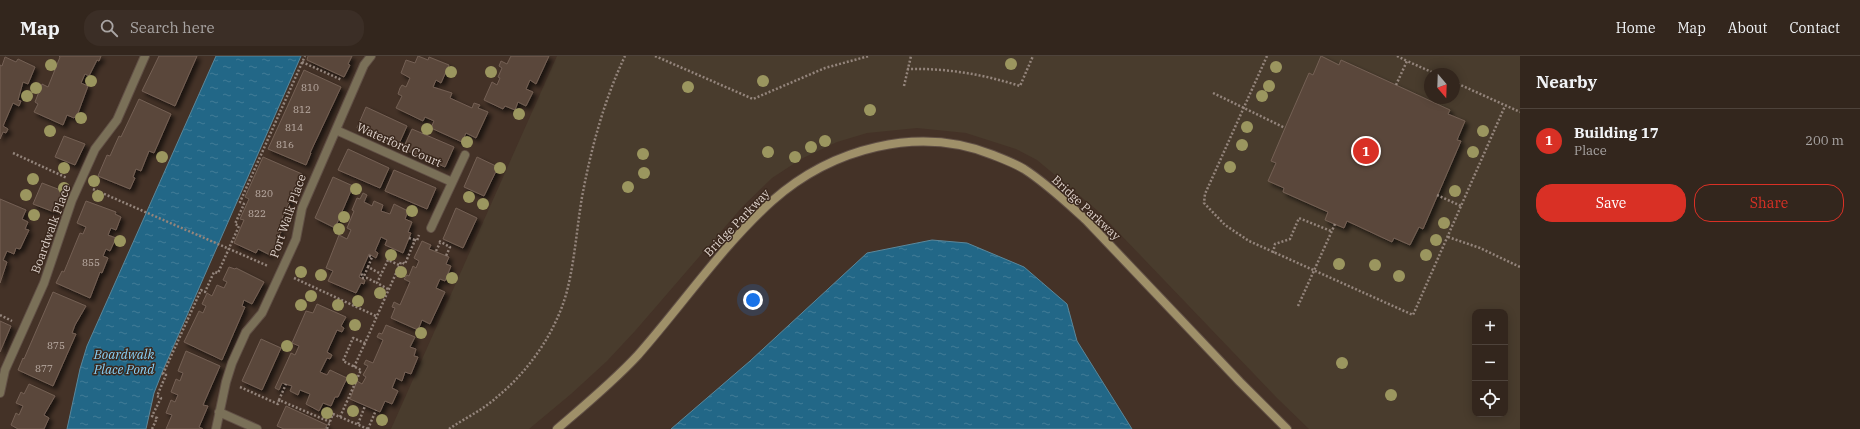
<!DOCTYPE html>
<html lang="en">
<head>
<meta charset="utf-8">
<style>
  body { margin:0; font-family:"IBM Plex Serif",serif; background:#3b2e26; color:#f1f3f6 }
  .controls { position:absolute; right:12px; bottom:12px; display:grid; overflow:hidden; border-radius:8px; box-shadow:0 2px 10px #0003 }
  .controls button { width:36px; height:36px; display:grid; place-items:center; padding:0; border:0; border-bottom:1px solid #4e433b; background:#33261d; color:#f1f3f6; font:20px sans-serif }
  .compass { position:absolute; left:1424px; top:12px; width:36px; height:36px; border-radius:50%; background:#33261d; box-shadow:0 2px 10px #0003; rotate:161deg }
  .you { position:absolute; left:753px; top:244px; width:14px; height:14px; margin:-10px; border:3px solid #fff; border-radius:50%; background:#1a73e8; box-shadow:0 0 0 6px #1a73e833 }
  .badge { display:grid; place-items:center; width:26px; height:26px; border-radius:50%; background:#d93025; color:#fff; font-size:13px; font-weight:700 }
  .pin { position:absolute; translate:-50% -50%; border:2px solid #fff; box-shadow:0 1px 4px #0006 }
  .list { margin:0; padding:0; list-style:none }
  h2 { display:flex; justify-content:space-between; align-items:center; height:52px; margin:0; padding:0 16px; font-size:17px }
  h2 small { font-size:13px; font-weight:400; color:#a9a5a4 }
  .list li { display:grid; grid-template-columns:26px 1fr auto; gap:12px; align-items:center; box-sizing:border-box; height:64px; padding:0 16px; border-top:1px solid #4e433b }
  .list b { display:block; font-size:15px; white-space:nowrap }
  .list p { margin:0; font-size:13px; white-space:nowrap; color:#a9a5a4 }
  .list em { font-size:13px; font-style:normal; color:#a9a5a4 }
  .actions { display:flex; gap:8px; padding:12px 16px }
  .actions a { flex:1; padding:9px 0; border:1px solid #d93025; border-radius:16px; text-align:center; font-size:14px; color:#d93025 }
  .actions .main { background:#d93025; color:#fff }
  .icon { flex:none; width:22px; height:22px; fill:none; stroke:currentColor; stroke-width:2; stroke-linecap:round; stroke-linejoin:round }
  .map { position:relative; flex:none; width:1520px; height:373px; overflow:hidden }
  header { display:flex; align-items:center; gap:24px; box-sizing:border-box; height:56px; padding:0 20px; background:#33261d; border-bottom:1px solid #4e433b }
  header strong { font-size:19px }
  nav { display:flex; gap:22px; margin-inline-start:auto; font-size:14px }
  .search { width:280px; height:36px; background:#3b2e26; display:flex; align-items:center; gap:10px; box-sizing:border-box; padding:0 14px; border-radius:16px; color:#a9a5a4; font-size:15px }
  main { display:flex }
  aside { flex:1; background:#33261d }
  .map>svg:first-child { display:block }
  .commercial { fill:#493c2d; fill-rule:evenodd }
  .water { fill:url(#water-ripples); stroke:#5a879b }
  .building { fill:#5a473b; stroke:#746054; filter:url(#shadow) }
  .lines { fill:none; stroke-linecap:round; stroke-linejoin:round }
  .street-casing { stroke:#604f45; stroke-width:10 }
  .secondary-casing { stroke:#604f45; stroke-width:10 }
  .path { stroke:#94857c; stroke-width:2.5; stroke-dasharray:2 2; stroke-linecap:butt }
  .street { stroke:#7a7058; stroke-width:8 }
  .secondary { stroke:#9f9069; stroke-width:8 }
  .tree { fill:#9b965f }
  .labels { text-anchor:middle; stroke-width:3; stroke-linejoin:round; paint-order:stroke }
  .number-label { font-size:10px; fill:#bdafa7 }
  .street-label { font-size:12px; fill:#ded2cb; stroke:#3a281d }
  .water-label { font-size:13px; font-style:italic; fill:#89d2f9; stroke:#3a281d }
</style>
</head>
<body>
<header>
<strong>Map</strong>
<div class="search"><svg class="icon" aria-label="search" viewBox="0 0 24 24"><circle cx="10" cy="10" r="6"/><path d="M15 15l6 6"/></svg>Search here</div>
<nav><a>Home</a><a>Map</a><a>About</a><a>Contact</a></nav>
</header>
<main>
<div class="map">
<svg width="1520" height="373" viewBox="0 0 1520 373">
  <defs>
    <pattern id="water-ripples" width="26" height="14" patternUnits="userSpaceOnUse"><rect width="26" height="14" fill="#226787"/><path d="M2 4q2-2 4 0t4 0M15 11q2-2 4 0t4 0" fill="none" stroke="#427c97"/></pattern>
    <filter id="shadow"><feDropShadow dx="3.5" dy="3.5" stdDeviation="2" flood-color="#0009"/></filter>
  </defs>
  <rect width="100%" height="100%" fill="#443227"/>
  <path class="commercial" d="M 557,0 L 1520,0 L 1520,373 L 1309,373 L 1277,342 L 1098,155 L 1037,104 L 1016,93 L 966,77 L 917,72 L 867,77 L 837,86 L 801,103 L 772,122 L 743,150 L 635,275 L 607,305 L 571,338 L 529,373 L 391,373 ZM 1430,18 L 1454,18 L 1454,42 L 1430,42 ZM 1475,256 L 1505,256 L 1505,358 L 1475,358 Z"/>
  <path class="water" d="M 216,0 L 301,0 L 163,314 L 154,337 L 146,373 L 67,373 L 80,313 L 87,290 Z
    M 932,184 L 967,187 L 1024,211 L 1067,248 L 1077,285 L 1132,373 L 671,373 L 750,305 L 867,197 Z"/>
  <path class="building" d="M 59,0 L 101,0 L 99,5 L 97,4 L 89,20 L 85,18 L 81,27 L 88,30 L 78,57 L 74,62 L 67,59 L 63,69 L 34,56 L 38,48 L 35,46 L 42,28 L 48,31 L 60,1 Z
    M 159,0 L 197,0 L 175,50 L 142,35 Z
    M 308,0 L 352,0 L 348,8 L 350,9 L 344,21 L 307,4 Z
    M 418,0 L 428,4 L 429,1 L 449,9 L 441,27 L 436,24 L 433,31 L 452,37 L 450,42 L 472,52 L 474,47 L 480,49 L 478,52 L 488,56 L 476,82 L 466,77 L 462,86 L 431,72 L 434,65 L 425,61 L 423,65 L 396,52 L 402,40 L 398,38 L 400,32 L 402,29 L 406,31 L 410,22 L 401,17 L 406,4 L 415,7 Z
    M 511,0 L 549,0 L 536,28 L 530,24 L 526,33 L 533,36 L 526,50 L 518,46 L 515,54 L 505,50 L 503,53 L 484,44 L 492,26 L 497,29 L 500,22 L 498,21 L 502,12 L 499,10 L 501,5 L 507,8 Z
    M 1321,0 L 1339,9 L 1341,4 L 1396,29 L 1450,54 L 1448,58 L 1465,65 L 1457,84 L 1461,85 L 1423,173 L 1419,171 L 1410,189 L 1394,182 L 1392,186 L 1347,165 L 1344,172 L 1325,164 L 1328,156 L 1283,136 L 1284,132 L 1268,125 L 1276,107 L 1271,105 L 1285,72 L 1309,17 L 1313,19 Z
    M 5,1 L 16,6 L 18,3 L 35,11 L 28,28 L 23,26 L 18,44 L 21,45 L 19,50 L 13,47 L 3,70 L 8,73 L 6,77 L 3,76 L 0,83 L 0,9 L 2,10 Z
    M 304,14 L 341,31 L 310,97 L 311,97 L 306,109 L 268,93 Z
    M 139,43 L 171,58 L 154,97 L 149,95 L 141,115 L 136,113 L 133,121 L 135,122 L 130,133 L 98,120 L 107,99 L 110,100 L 119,80 L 121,81 Z
    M 366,51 L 407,70 L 398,90 L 357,72 Z
    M 412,73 L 454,91 L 445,111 L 403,93 Z
    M 64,80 L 85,88 L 75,109 L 55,101 Z
    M 348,93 L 389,112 L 380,132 L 338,114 Z
    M 263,101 L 302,118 L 288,143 L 290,144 L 277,174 L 281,176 L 270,199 L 258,193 L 256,197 L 234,187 L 244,164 L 240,163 L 249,143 L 245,141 Z
    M 477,101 L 498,111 L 484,140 L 464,131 Z
    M 394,114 L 436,132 L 427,153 L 385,135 Z
    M 333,121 L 353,130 L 335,172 L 315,162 Z
    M 42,127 L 63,135 L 54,156 L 33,148 Z
    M 363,137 L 367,139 L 364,146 L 372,150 L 374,145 L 383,149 L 381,155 L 390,158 L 394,148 L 408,155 L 405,163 L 412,166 L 408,176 L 411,177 L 403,197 L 385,189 L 387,184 L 381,181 L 375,195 L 378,197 L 376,202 L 369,198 L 359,221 L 365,224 L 364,228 L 361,227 L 356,237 L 328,225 L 333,215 L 326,212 L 339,179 L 347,183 L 351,174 L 347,172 L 354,155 L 352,154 L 357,142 L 360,143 Z
    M 0,143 L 26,154 L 22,163 L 28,166 L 25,173 L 29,174 L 20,193 L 16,192 L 14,198 L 7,195 L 3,204 L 7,206 L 0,227 Z
    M 86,145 L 116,156 L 115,158 L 121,161 L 116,174 L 111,172 L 108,179 L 116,182 L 110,195 L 106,193 L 103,200 L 108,202 L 102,217 L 100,216 L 90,242 L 56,227 L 62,215 L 64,216 L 80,177 L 83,178 L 86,171 L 77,167 Z
    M 456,152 L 477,162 L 463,192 L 443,183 Z
    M 422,185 L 431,189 L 429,193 L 449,201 L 446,208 L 451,210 L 445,225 L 440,223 L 436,232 L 445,236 L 430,268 L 422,264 L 418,274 L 391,262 L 395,252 L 392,251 L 394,246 L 400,249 L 410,226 L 404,223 L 407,219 L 409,220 L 413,210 L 416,212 L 419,205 L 414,202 Z
    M 229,211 L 235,213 L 236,212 L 264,226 L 252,248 L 244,244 L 242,250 L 245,251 L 222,304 L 184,286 L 199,255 L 203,257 L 206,250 L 202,248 L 207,237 L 212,240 L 217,229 L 224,232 L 227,226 L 223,224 Z
    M 53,236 L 86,250 L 75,269 L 72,277 L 76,278 L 53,330 L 18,314 L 23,302 L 24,303 Z
    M 317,248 L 346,261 L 341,270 L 344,272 L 342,276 L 337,274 L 327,296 L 332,299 L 330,303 L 327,302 L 320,316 L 327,319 L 330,314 L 347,322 L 338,341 L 335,341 L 331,350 L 323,347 L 319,355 L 306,348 L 310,338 L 300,334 L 298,339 L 290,335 L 292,330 L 282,327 L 279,334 L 275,332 L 291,297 L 295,299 L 299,290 L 292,287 L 306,255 L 313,257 Z
    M 0,265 L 11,270 L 0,296 Z
    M 386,269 L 415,281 L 410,291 L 416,293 L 414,300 L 418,301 L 411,318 L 405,316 L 402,325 L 396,322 L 392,332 L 398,335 L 392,348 L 385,345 L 380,356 L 350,343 L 357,325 L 362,328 L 366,321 L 363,319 L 368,310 L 364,308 L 366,304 L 373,307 L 383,284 L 377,281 L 379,277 L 382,278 Z
    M 261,283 L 281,292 L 262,334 L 242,325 Z
    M 186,295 L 220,310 L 203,349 L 208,350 L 199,371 L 203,373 L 166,373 L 172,359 L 166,357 L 171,344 L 175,346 L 178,339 L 171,336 L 176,323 L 180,325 L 183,317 L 178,315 Z
    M 29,328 L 55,340 L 44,359 L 49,362 L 44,373 L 18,373 L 11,369 L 16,357 L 19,359 L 23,350 L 16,347 L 21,336 L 24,338 Z
    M 286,350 L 327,369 L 325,373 L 284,373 L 277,370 Z"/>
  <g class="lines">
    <defs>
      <path id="street" d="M 336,74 L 452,126
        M 431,172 L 465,99
        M 0,337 L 5,314 L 44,227 L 72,144 L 95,93 L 117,64 L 145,0
        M 219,356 L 257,373
        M 216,373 L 226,326 L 232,307 L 246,276 L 262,257 L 291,194 L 296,183 L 302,152 L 364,9 L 371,0"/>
      <path id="secondary" d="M 557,373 C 585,349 613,326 638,299 C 683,248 722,190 772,145 C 832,92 918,69 993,99 C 1003,103 1014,107 1024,113 C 1046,127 1066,146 1086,164 L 1240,326 L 1287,373"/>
    </defs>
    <use href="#street" class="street-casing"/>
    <use href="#secondary" class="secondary-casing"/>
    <path class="path" d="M 655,0 L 753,43 L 825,12 L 869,0
      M 1267,0 L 1205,138 L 1204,147 L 1225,169 L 1249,185 L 1413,259 L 1505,50
      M 1397,0 L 1407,5
      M 302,6 L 342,24
      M 907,13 C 946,12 982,18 1020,30 L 1033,0
      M 1454,26 L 1520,56
      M 1396,29 L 1407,5 L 1436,18
      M 904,30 L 911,0
      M 1213,37 L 1285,72
      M 13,97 L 67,122
      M 93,133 L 268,210
      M 1437,139 L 1461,150
      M 1448,181 L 1480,192 L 1520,211
      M 409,182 L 415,184
      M 439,185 L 450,191 L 446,200
      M 436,195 L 440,187
      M 1273,197 L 1275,188 L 1290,183 L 1299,162 L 1331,175
      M 368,211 L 372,201 L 369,200
      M 361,218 L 364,220 L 368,211 L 381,218
      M 294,222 L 376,260
      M 362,222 L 367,222 L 377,227
      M 388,233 L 377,227 L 388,204 L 399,209
      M 1298,250 L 1335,168
      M 0,259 L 12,265
      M 354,311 L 365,287
      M 240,331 L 278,348 L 279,344 L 330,366
      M 279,344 L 286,328
      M 340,361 L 361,314 L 343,305 L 353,282 L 365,287 L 401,206 L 405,208 L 415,184 L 417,185 L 419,179
      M 358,368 L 365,350
      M 152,373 L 157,362 L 152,360 L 161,342 L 157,340 L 166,319 L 163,318 L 201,234 L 205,236 L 214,216 L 218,217 L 239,170 L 235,168 L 244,148 L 240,146 L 305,0
      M 327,373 L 333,358 L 368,373
      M 368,373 L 376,354
      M 449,373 C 465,362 483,354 497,341 C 530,314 558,273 568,231 C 575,201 577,171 582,141 C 591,93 604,44 625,0"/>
    <use href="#street" class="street"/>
    <use href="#secondary" class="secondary"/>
  </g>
  <g class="tree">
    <circle cx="1011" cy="8" r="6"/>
    <circle cx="51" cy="9" r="6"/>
    <circle cx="1276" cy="11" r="6"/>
    <circle cx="451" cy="16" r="6"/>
    <circle cx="491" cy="16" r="6"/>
    <circle cx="91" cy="25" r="6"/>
    <circle cx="763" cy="25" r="6"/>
    <circle cx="1269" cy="30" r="6"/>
    <circle cx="688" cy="31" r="6"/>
    <circle cx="36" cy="32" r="6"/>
    <circle cx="27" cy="40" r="6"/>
    <circle cx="1262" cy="40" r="6"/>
    <circle cx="870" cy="54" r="6"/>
    <circle cx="519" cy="58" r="6"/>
    <circle cx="81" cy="62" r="6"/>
    <circle cx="1247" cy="71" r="6"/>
    <circle cx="427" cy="73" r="6"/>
    <circle cx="50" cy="75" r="6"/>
    <circle cx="1483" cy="75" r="6"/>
    <circle cx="825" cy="85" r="6"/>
    <circle cx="467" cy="86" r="6"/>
    <circle cx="1242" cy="89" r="6"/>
    <circle cx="811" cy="91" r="6"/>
    <circle cx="768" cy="96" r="6"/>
    <circle cx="1473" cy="96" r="6"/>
    <circle cx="643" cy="98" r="6"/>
    <circle cx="162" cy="101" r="6"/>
    <circle cx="795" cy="101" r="6"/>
    <circle cx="1230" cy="111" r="6"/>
    <circle cx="64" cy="112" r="6"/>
    <circle cx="500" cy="112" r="6"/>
    <circle cx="644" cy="117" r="6"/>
    <circle cx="33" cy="123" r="6"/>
    <circle cx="94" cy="125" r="6"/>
    <circle cx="628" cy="131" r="6"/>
    <circle cx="64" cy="132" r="6"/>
    <circle cx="356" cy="133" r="6"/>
    <circle cx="1455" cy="135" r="6"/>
    <circle cx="26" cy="139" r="6"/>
    <circle cx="98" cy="140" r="6"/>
    <circle cx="469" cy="141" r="6"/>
    <circle cx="483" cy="148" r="6"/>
    <circle cx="412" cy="155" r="6"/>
    <circle cx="34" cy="159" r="6"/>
    <circle cx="344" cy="161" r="6"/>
    <circle cx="1444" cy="167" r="6"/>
    <circle cx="339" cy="173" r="6"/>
    <circle cx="1436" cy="184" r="6"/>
    <circle cx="120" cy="185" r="6"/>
    <circle cx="391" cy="199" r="6"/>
    <circle cx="1426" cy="199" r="6"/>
    <circle cx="1339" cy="208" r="6"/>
    <circle cx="1375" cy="209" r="6"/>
    <circle cx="301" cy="216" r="6"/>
    <circle cx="401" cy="216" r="6"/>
    <circle cx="321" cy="219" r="6"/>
    <circle cx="1399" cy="220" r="6"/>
    <circle cx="452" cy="222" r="6"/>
    <circle cx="380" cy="237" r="6"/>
    <circle cx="311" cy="240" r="6"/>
    <circle cx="358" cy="245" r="6"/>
    <circle cx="301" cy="249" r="6"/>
    <circle cx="338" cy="249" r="6"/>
    <circle cx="355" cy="269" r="6"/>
    <circle cx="421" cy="277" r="6"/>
    <circle cx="287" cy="290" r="6"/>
    <circle cx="1342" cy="307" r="6"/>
    <circle cx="352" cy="323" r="6"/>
    <circle cx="1391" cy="339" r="6"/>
    <circle cx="353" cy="355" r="6"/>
    <circle cx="327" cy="357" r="6"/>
    <circle cx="382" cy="364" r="6"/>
  </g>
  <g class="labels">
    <g class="number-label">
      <text x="310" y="35">810</text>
      <text x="302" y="57">812</text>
      <text x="294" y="75">814</text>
      <text x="285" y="92">816</text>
      <text x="264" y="141">820</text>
      <text x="257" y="161">822</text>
      <text x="91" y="210">855</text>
      <text x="56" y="293">875</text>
      <text x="44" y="316">877</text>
    </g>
    <g class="street-label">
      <text transform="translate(399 89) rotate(24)" y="4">Waterford Court</text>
      <text transform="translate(1086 152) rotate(43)" y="4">Bridge Parkway</text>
      <text transform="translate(288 160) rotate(-71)" y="4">Port Walk Place</text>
      <text transform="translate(737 167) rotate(-46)" y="4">Bridge Parkway</text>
      <text transform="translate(51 173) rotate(-70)" y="4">Boardwalk Place</text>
    </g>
    <g class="water-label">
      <text x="124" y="303">Boardwalk<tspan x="124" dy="15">Place Pond</tspan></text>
    </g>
  </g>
</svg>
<div class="controls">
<button>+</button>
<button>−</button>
<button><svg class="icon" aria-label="locate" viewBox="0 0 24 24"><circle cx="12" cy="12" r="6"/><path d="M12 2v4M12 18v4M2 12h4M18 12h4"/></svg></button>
</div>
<svg class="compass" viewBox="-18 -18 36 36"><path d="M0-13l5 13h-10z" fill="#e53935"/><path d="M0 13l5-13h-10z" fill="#a9a5a4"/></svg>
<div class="you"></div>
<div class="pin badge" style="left:1366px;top:95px">1</div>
</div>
<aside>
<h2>Nearby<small></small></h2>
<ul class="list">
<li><span class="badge">1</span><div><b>Building 17</b><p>Place</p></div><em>200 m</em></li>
</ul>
<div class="actions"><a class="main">Save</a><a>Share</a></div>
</aside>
</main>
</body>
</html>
